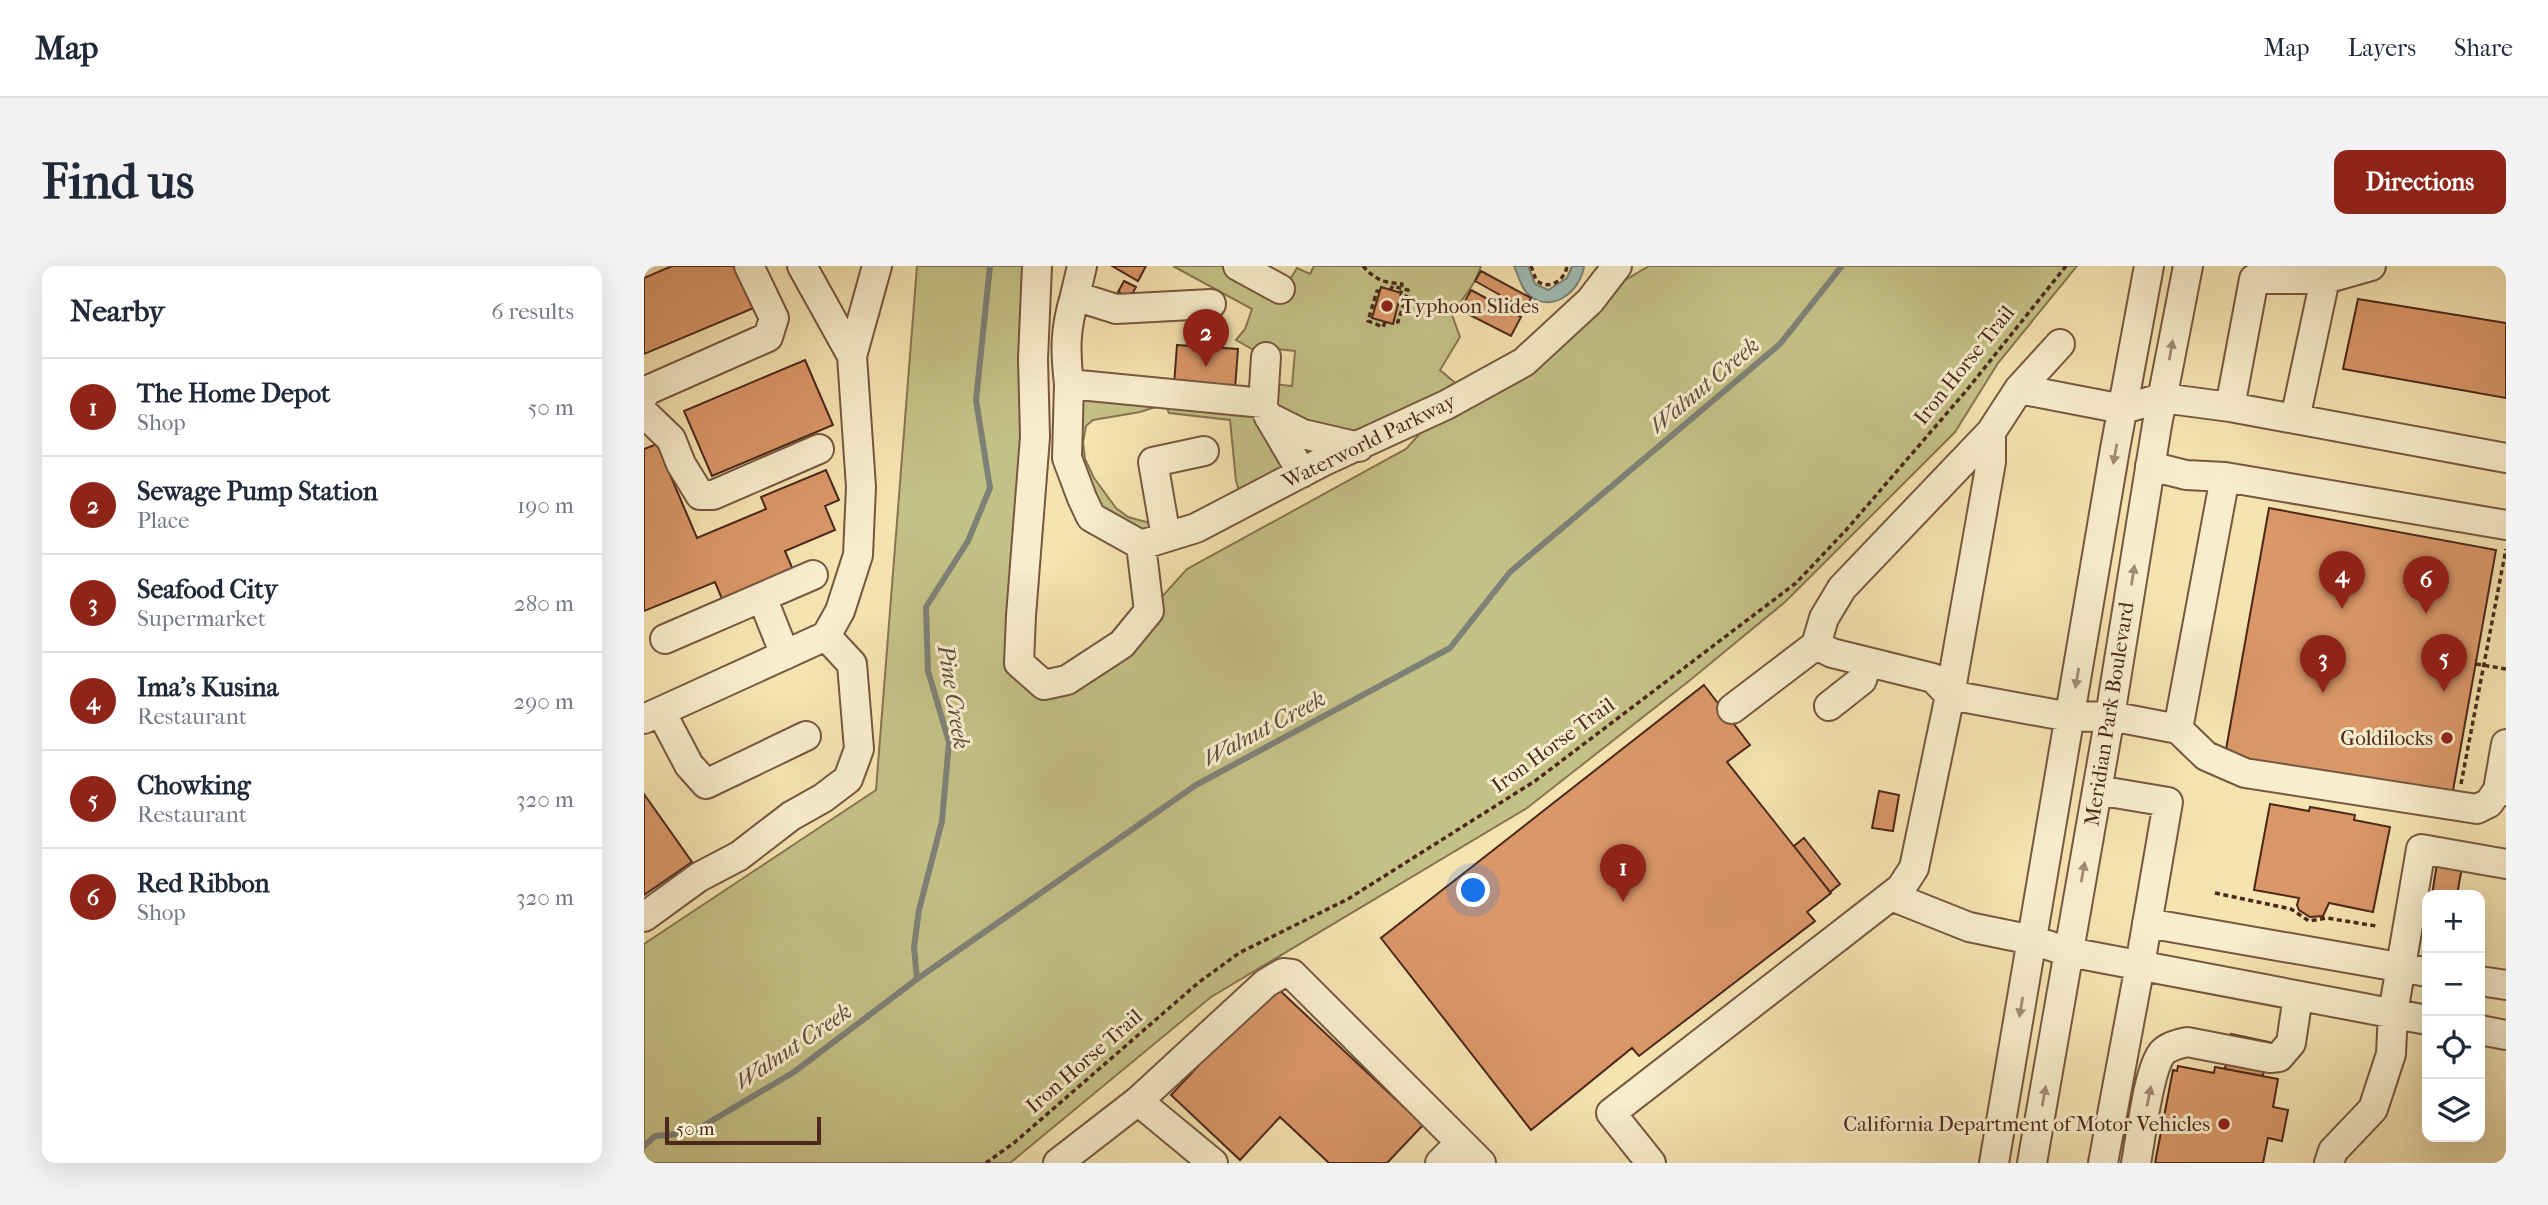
<!DOCTYPE html>
<html lang="en">
<head>
<meta charset="utf-8">
<style>
  body { margin:0; font-family:"IM FELL French Canon",serif; background:#f2f2f3; color:#1f2937 }
  .controls { position:absolute; right:21px; bottom:21px; display:grid; overflow:hidden; border-radius:14px; box-shadow:0 7px 28px #0002 }
  .controls button { width:63px; height:63px; display:grid; place-items:center; padding:0; border:0; border-bottom:2px solid #e0e1e3; background:#fff; color:#1f2937; font:35px sans-serif }
  .scale { position:absolute; left:21px; bottom:18px; width:156px; box-sizing:border-box; padding-left:7px; border:4px solid #4b281a; border-top:0; font-size:19px; line-height:24px; white-space:nowrap; color:#4b281a; -webkit-text-stroke:5px #f8edcc; paint-order:stroke }
  .you { position:absolute; left:830px; top:625px; width:24px; height:24px; margin:-18px; border:5px solid #fff; border-radius:50%; background:#1a73e8; box-shadow:0 0 0 10px #1a73e833 }
  .badge { display:grid; place-items:center; width:46px; height:46px; border-radius:50%; background:#8f2418; color:#fff; font-size:23px; font-weight:700 }
  .pin { position:absolute; translate:-50% -58px; filter:drop-shadow(0 2px 4px #0008) }
  .pin::after { content:''; position:absolute; top:37px; width:24px; height:21px; background:inherit; clip-path:polygon(0 0,100% 0,50% 100%) }
  .list { margin:0; padding:0; list-style:none }
  h2 { display:flex; justify-content:space-between; align-items:center; height:91px; margin:0; padding:0 28px; font-size:30px }
  h2 small { font-size:23px; font-weight:400; color:#747a83 }
  .list li { display:grid; grid-template-columns:46px 1fr auto; gap:21px; align-items:center; box-sizing:border-box; height:98px; padding:0 28px; border-top:2px solid #e0e1e3 }
  .list b { display:block; font-size:26px; white-space:nowrap }
  .list p { margin:0; font-size:23px; white-space:nowrap; color:#747a83 }
  .list em { font-size:23px; font-style:normal; color:#747a83 }
  .icon { flex:none; width:38px; height:38px; fill:none; stroke:currentColor; stroke-width:2; stroke-linecap:round; stroke-linejoin:round }
  .map { position:relative; flex:none; width:1862px; height:897px; overflow:hidden; border-radius:14px }
  header { display:flex; align-items:center; gap:42px; box-sizing:border-box; height:98px; padding:0 35px; background:#fff; border-bottom:2px solid #e0e1e3 }
  header strong { font-size:33px }
  nav { display:flex; gap:38px; margin-inline-start:auto; font-size:24px }
  .intro { display:flex; align-items:center; justify-content:space-between; box-sizing:border-box; height:168px; padding:0 42px }
  h1 { margin:0; font-size:49px }
  .button { padding:18px 32px; border-radius:14px; background:#8f2418; color:#fff; font-size:24px; font-weight:700 }
  main { display:flex; gap:42px; padding:0 42px }
  aside { flex:1; background:#fff; border-radius:14px; box-shadow:0 7px 28px #0002 }
  .map>svg:first-child { display:block }
  .green { fill:#c4c186; stroke:#887450; stroke-width:2 }
  .water { fill:#a0bcb5; stroke:#7e8177; stroke-width:2 }
  .lines { fill:none; stroke-linecap:round; stroke-linejoin:round }
  .stream { stroke:#7e8177; stroke-width:6 }
  .building { fill:#da9768; stroke:#4b281a; stroke-width:2 }
  .minor-casing { stroke:#765740; stroke-width:32 }
  .path { stroke:#4b281a; stroke-width:3.5; stroke-dasharray:5 3.5; stroke-linecap:butt }
  .minor { stroke:#f8edcc; stroke-width:28 }
  .oneway { fill:#a28a73 }
  .poi-dot { fill:#8f2418; stroke:#f8edcc; stroke-width:2.5 }
  .labels { text-anchor:middle; stroke-width:6; stroke-linejoin:round; paint-order:stroke }
  .poi-label { font-size:21px; fill:#4b281a; stroke:#f8edcc; text-anchor:end }
  .street-label { font-size:21px; fill:#4b281a; stroke:#f8edcc }
  .water-label { font-size:23px; font-style:italic; fill:#604d41; stroke:#f8edcc }
</style>
</head>
<body>
<header>
<strong>Map</strong>
<nav><a>Map</a><a>Layers</a><a>Share</a></nav>
</header>
<div class="intro"><h1>Find us</h1><a class="button">Directions</a></div>
<main>
<aside>
<h2>Nearby<small>6 results</small></h2>
<ul class="list">
<li><span class="badge">1</span><div><b>The Home Depot</b><p>Shop</p></div><em>50 m</em></li>
<li><span class="badge">2</span><div><b>Sewage Pump Station</b><p>Place</p></div><em>190 m</em></li>
<li><span class="badge">3</span><div><b>Seafood City</b><p>Supermarket</p></div><em>280 m</em></li>
<li><span class="badge">4</span><div><b>Ima's Kusina</b><p>Restaurant</p></div><em>290 m</em></li>
<li><span class="badge">5</span><div><b>Chowking</b><p>Restaurant</p></div><em>320 m</em></li>
<li><span class="badge">6</span><div><b>Red Ribbon</b><p>Shop</p></div><em>320 m</em></li>
</ul>
</aside>
<div class="map">
<svg width="1862" height="897" viewBox="0 0 1862 897">
  <rect width="100%" height="100%" fill="#f5e3b0"/>
  <filter id="stains"><feTurbulence type="fractalNoise" baseFrequency=".00286" numOctaves="4"/><feColorMatrix values="0 0 0 0 .2 0 0 0 0 .09 0 0 0 0 .02 0 0 0 .5 -.17"/></filter>
  <radialGradient id="worn" r=".72"><stop offset=".6" stop-color="#630" stop-opacity="0"/><stop offset="1" stop-color="#630" stop-opacity=".3"/></radialGradient>
  <path class="green" d="M 273,0 L 393,0 L 375,397 L 400,418 L 505,345 L 543,303 L 762,183 L 800,141 L 599,237 L 592,215 L 586,154 L 525,147 L 521,138 L 496,146 L 449,154 L 442,160 L 439,176 L 441,193 L 450,212 L 472,242 L 484,251 L 510,258 L 513,274 L 438,232 L 425,118 L 618,137 L 619,117 L 648,120 L 651,85 L 623,82 L 608,83 L 592,74 L 601,63 L 608,43 L 529,0 L 594,0 L 644,17 L 653,2 L 666,8 L 670,0 L 837,0 L 831,15 L 808,49 L 816,71 L 796,104 L 823,127 L 946,35 L 1005,0 L 1433,0 L 1354,97 L 1311,166 L 1141,336 L 1045,415 L 883,542 L 567,731 L 366,897 L 0,897 L 0,678 L 232,524 Z"/>
  <path class="water" d="M 870,0 L 884,0 L 891,18 L 904,24 L 923,12 L 928,0 L 940,0 C 937,24 909,48 886,30 C 877,23 875,10 870,0 Z"/>
  <g class="lines">
    <path class="stream" d="M 273,713 L 270,681 L 275,644 L 298,555 L 305,476 L 284,405 L 282,341 L 324,275 L 346,222 L 332,134 L 346,0
      M 0,880 L 11,870 L 47,867 L 150,806 L 273,713 L 552,519 L 806,382 L 866,306 L 1136,78 L 1198,0"/>
  </g>
  <path class="building" d="M 28,0 L 94,0 L 112,41 L 0,88 L 0,12 Z
    M 468,0 L 502,0 L 494,15 Z
    M 837,5 L 887,32 L 881,43 L 831,15 Z
    M 480,15 L 492,21 L 486,32 L 474,26 Z
    M 737,21 L 757,27 L 749,58 L 728,52 Z
    M 827,24 L 877,51 L 867,70 L 816,44 Z
    M 1714,33 L 1862,57 L 1862,132 L 1699,103 Z
    M 533,79 L 594,83 L 591,123 L 530,119 Z
    M 161,94 L 189,159 L 68,210 L 40,145 Z
    M 13,178 L 53,272 L 122,243 L 117,231 L 182,204 L 195,234 L 181,240 L 191,264 L 141,285 L 149,304 L 78,333 L 71,316 L 0,345 L 0,183 Z
    M 1625,242 L 1852,284 L 1808,530 L 1581,489 Z
    M 1060,419 L 1106,479 L 1083,496 L 1187,627 L 1163,646 L 1171,655 L 995,790 L 988,782 L 887,864 L 737,672 Z
    M 1235,525 L 1255,529 L 1249,565 L 1228,562 Z
    M 0,528 L 48,596 L 0,629 Z
    M 1626,538 L 1665,545 L 1666,541 L 1711,549 L 1710,554 L 1746,561 L 1729,646 L 1685,637 L 1679,650 L 1666,651 L 1655,644 L 1653,639 L 1655,632 L 1610,624 Z
    M 1160,572 L 1196,618 L 1186,626 L 1150,580 Z
    M 1793,597 L 1818,601 L 1813,629 L 1788,629 Z
    M 630,719 L 779,859 L 743,897 L 685,897 L 636,851 L 596,894 L 527,829 Z
    M 1587,768 L 1625,776 L 1619,810 L 1581,803 Z
    M 1534,800 L 1570,807 L 1571,801 L 1634,813 L 1629,841 L 1644,844 L 1638,875 L 1624,872 L 1619,897 L 1511,897 L 1529,804 L 1533,805 Z"/>
  <g class="lines">
    <defs>
      <path id="minor" d="M 158,0 L 208,90
        M 393,0 L 389,93 L 391,171 L 377,350 L 375,397 L 400,419 L 423,414 L 478,378 L 505,345 L 497,279
        M 594,0 L 636,23
        M 431,30 L 438,0
        M 567,38 L 472,43 L 431,30 C 421,63 421,84 425,118 L 619,137 L 622,91
        M 1416,78 L 1375,123 L 1347,166 L 1198,322 L 1180,352 L 1172,379 L 1188,387 L 1289,412 L 1306,429 L 1426,451 L 1466,450 L 1534,463 L 1562,490 L 1601,507 L 1833,543 L 1845,537 L 1854,524 L 1862,525
        M 425,118 L 423,192 L 438,232 L 447,251 L 497,279 L 552,262 L 678,196 L 802,139 L 880,96 L 946,35 L 973,0
        M 1375,123 L 1479,143 L 1518,132 L 1586,141 L 1610,13 L 1681,13 L 1727,0
        M 0,129 L 4,124 L 124,71 L 130,52 L 105,0
        M 1586,141 L 1862,192
        M 0,147 L 27,173 L 37,198 L 56,229 L 69,229 L 175,183
        M 624,149 L 658,207
        M 625,151 L 659,168 L 715,181
        M 1651,153 L 1681,13 L 1679,0
        M 1506,200 L 1542,209 L 1581,211 L 1534,463
        M 1581,211 L 1862,259
        M 522,271 L 509,196 L 560,185
        M 118,331 L 141,389
        M 182,370 L 196,345 L 214,289 L 217,221 L 208,90 L 233,0
        M 21,373 L 169,309
        M 1185,440 L 1218,414 L 1223,396
        M 1088,443 L 1172,379
        M 17,446 L 45,499 L 62,518 L 162,470
        M 0,453 L 182,370
        M 1453,524 L 1524,536 L 1496,699 L 1459,897
        M 1854,524 L 1862,478
        M 1247,630 L 1325,661 L 1388,674 L 1425,686 L 1783,754
        M 0,651 L 55,611 L 95,590 L 147,550 L 179,532 L 204,513 L 215,483 L 208,398 L 182,370
        M 1503,657 L 1783,706
        M 1836,715 L 1862,719
        M 1836,764 L 1862,769
        M 494,835 L 569,897
        M 414,897 L 494,835 L 622,717 L 639,707 L 648,708 L 837,897
        M 796,897 L 816,877
        M 1007,897 L 967,847 L 1257,622 L 1270,602 L 1306,429 L 1347,196 L 1347,166
        M 1350,897 L 1471,183 L 1505,0
        M 1388,897 L 1466,450 L 1513,159 L 1544,0
        M 1492,897 C 1497,872 1504,805 1518,787 C 1524,780 1535,778 1543,776 L 1626,792 L 1635,791 L 1647,777 L 1654,730
        M 1685,897 L 1689,885 L 1729,843 L 1747,788 L 1749,747 L 1777,583 L 1862,598"/>
    </defs>
    <use href="#minor" class="minor-casing"/>
    <path class="path" d="M 719,0 C 732,15 740,16 758,18 L 757,27
      M 887,0 L 892,14 C 904,25 921,15 923,0
      M 746,24 L 749,20 L 764,24 L 754,56 L 750,55
      M 736,26 L 733,25 L 724,55 L 739,61 L 741,56
      M 1832,398 L 1862,403
      M 1817,518 L 1862,283
      M 1571,627 L 1647,643 L 1665,655 L 1683,652 L 1732,660
      M 342,897 L 371,876 L 554,717 L 595,687 L 704,633 L 891,515 L 1152,317 L 1203,263 L 1322,125 L 1422,0"/>
    <use href="#minor" class="minor"/>
  </g>
  <defs><path id="oneway-solid" d="M-6-.8H1V-3.2L6.5 0L1 3.2V.8H-6Z" transform="scale(1.75)"/></defs>
  <g class="oneway">
    <use href="#oneway-solid" transform="translate(1527 84) rotate(-80)"/>
    <use href="#oneway-solid" transform="translate(1471 188) rotate(100)"/>
    <use href="#oneway-solid" transform="translate(1489 309) rotate(-81)"/>
    <use href="#oneway-solid" transform="translate(1433 412) rotate(100)"/>
    <use href="#oneway-solid" transform="translate(1439 606) rotate(-80)"/>
    <use href="#oneway-solid" transform="translate(1377 741) rotate(100)"/>
    <use href="#oneway-solid" transform="translate(1400 830) rotate(-80)"/>
    <use href="#oneway-solid" transform="translate(1505 830) rotate(-79)"/>
  </g>
  <g class="poi-dot">
    <circle cx="743" cy="40" r="7"/>
    <circle cx="1803" cy="472" r="7"/>
    <circle cx="1580" cy="858" r="7"/>
  </g>
  <g class="labels">
    <g class="poi-label">
      <text x="757" y="47" text-anchor="start">Typhoon Slides</text>
      <text x="1789" y="479">Goldilocks</text>
      <text x="1566" y="865">California Department of Motor Vehicles</text>
    </g>
    <g class="street-label">
      <text transform="translate(1320 99) rotate(-51)" y="7">Iron Horse Trail</text>
      <text transform="translate(725 175) rotate(-26)" y="7">Waterworld Parkway</text>
      <text transform="translate(1465 448) rotate(-81)" y="7">Meridian Park Boulevard</text>
      <text transform="translate(909 479) rotate(-36)" y="7">Iron Horse Trail</text>
      <text transform="translate(440 795) rotate(-41)" y="7">Iron Horse Trail</text>
    </g>
    <g class="water-label">
      <text transform="translate(1060 119) rotate(-40)" y="8">Walnut Creek</text>
      <text transform="translate(310 431) rotate(81)" y="8">Pine Creek</text>
      <text transform="translate(620 462) rotate(-28)" y="8">Walnut Creek</text>
      <text transform="translate(149 780) rotate(-34)" y="8">Walnut Creek</text>
    </g>
  </g>
  <rect width="100%" height="100%" filter="url(#stains)"/>
  <rect width="100%" height="100%" fill="url(#worn)"/>
</svg>
<div class="controls">
<button>+</button>
<button>−</button>
<button><svg class="icon" aria-label="locate" viewBox="0 0 24 24"><circle cx="12" cy="12" r="6"/><path d="M12 2v4M12 18v4M2 12h4M18 12h4"/></svg></button>
<button><svg class="icon" aria-label="layers" viewBox="0 0 24 24"><path d="M12 4l9 5-9 5-9-5zM3 14l9 5 9-5"/></svg></button>
</div>
<div class="scale">50 m</div>
<div class="you"></div>
<div class="pin badge" style="left:979px;top:636px">1</div>
<div class="pin badge" style="left:562px;top:101px">2</div>
<div class="pin badge" style="left:1679px;top:427px">3</div>
<div class="pin badge" style="left:1698px;top:343px">4</div>
<div class="pin badge" style="left:1800px;top:426px">5</div>
<div class="pin badge" style="left:1782px;top:348px">6</div>
</div>
</main>
</body>
</html>
